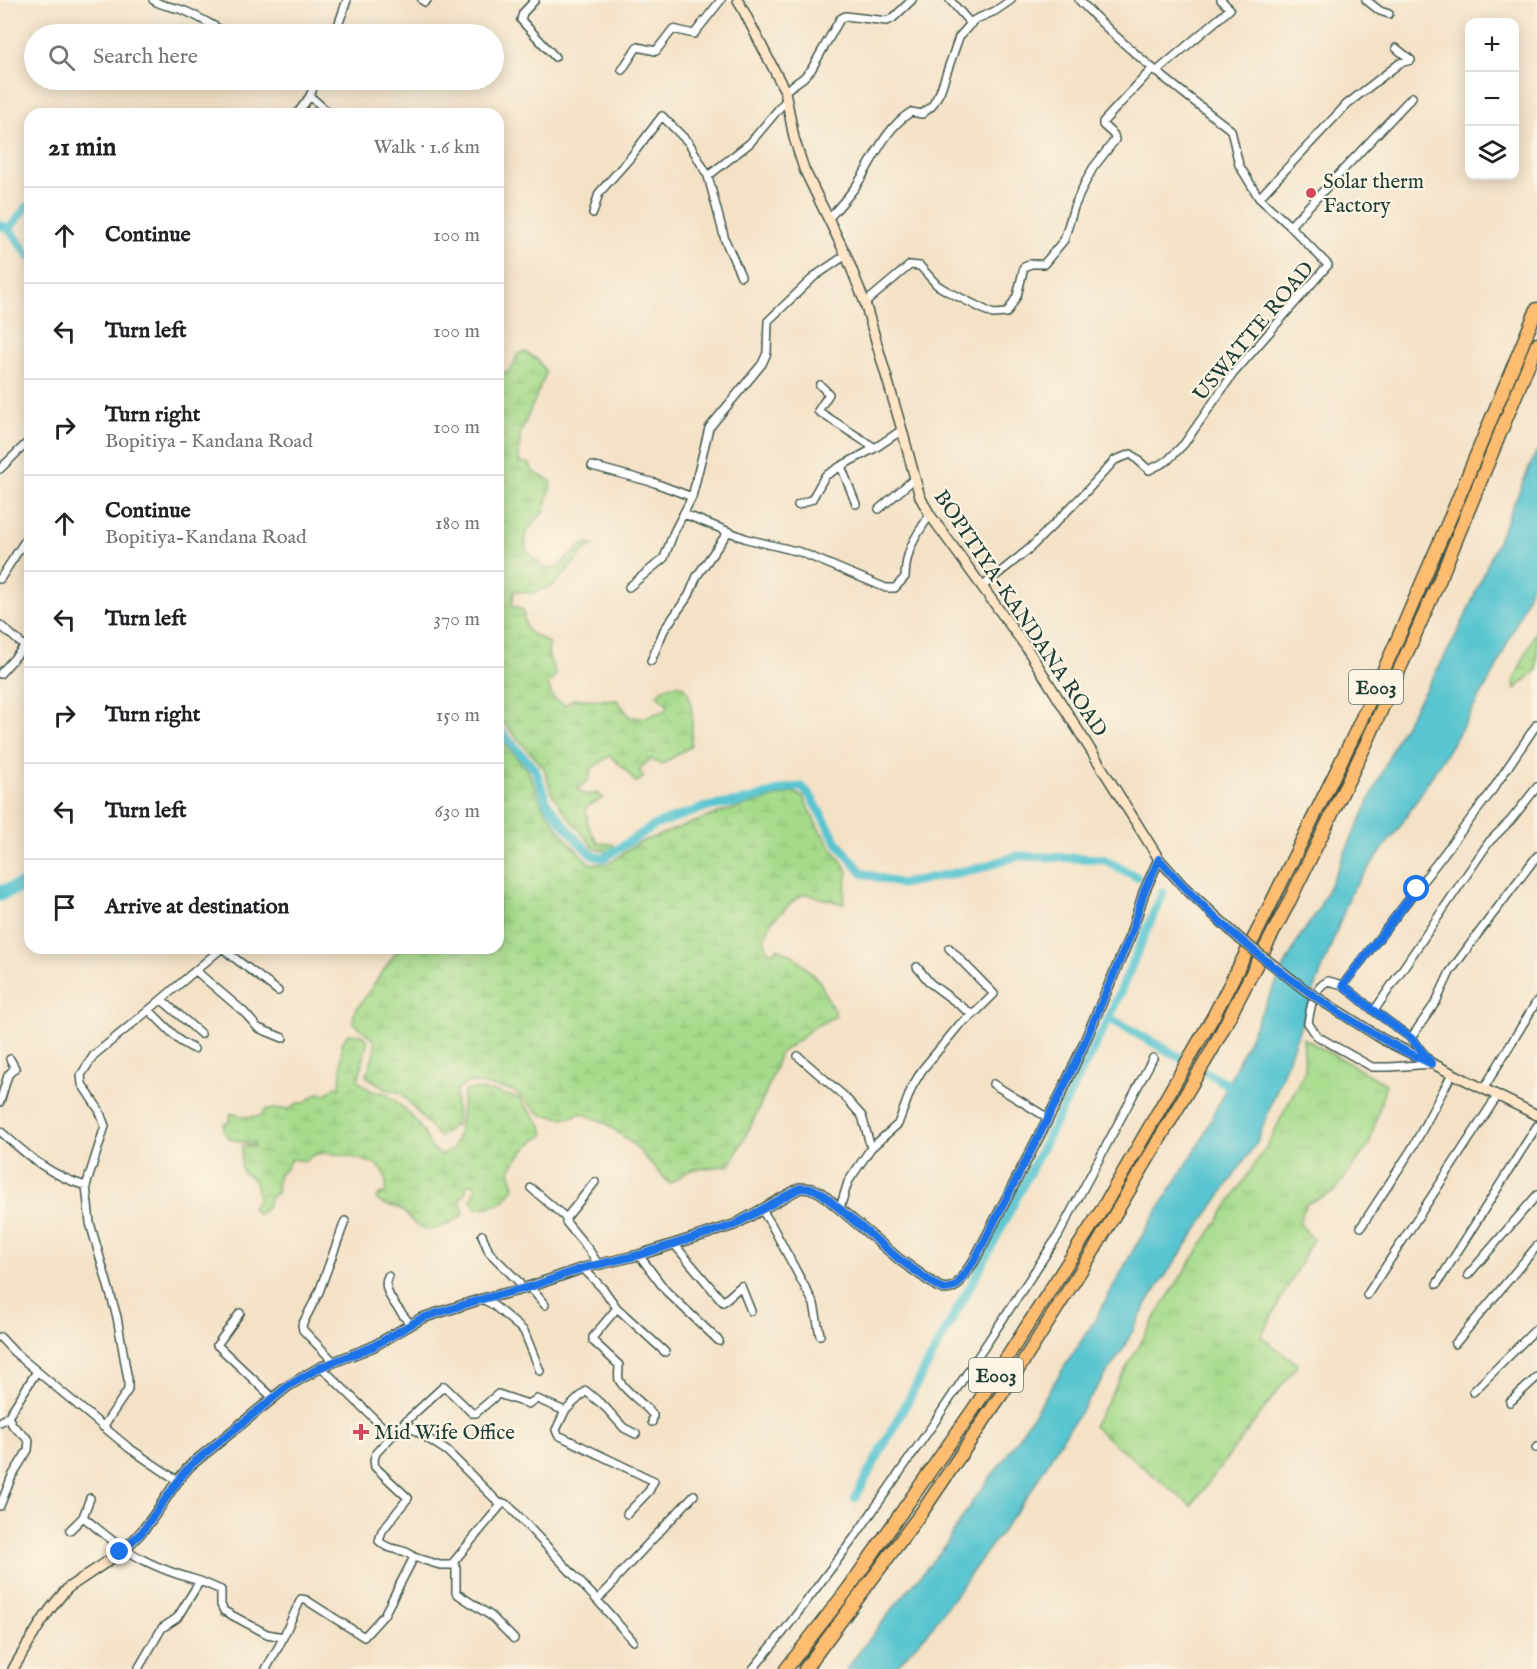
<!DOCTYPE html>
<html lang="en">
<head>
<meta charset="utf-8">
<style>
  body { margin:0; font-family:"IM FELL English",serif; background:#f6f6f6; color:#202124 }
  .controls { position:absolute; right:18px; top:18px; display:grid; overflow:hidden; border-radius:12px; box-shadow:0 3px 15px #0003 }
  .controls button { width:54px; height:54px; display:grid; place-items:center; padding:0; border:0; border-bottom:2px solid #e0e0e0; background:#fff; color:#202124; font:30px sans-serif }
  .stop { position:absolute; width:18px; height:18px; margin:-14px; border:4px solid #1a73e8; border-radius:50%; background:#fff }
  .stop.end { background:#1a73e8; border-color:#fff; box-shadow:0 2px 6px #0008 }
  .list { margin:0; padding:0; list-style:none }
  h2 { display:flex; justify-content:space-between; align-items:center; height:78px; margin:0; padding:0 24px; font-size:26px }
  h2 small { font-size:20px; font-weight:400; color:#757577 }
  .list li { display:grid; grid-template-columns:39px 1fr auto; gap:18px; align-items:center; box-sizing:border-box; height:96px; padding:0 24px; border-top:2px solid #e0e0e0 }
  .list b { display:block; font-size:22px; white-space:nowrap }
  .list p { margin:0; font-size:20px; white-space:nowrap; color:#757577 }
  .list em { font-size:20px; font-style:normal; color:#757577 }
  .icon { flex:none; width:33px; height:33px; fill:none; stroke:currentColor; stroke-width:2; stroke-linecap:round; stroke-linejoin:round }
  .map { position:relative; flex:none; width:1537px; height:1669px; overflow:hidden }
  .search { position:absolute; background:#fff; box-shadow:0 3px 15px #0003; left:24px; top:24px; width:480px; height:66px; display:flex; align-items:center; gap:15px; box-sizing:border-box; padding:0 21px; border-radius:33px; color:#757577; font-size:22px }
  .panel { position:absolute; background:#fff; box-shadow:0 3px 15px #0003; left:24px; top:108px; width:480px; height:846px; border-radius:18px }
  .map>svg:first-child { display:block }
  .grass { fill:url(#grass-tufts); stroke:#628c60; stroke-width:1.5 }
  .wetland { fill:url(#wetland-marsh); stroke:#628c60; stroke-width:1.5 }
  .water { fill:#58c5d0; stroke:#3c8182; stroke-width:1.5 }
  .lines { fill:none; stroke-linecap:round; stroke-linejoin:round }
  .canal { stroke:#58c5d0; stroke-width:9 }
  .river { stroke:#58c5d0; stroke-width:15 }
  .street-casing { stroke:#3f564a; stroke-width:10 }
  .secondary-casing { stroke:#3f564a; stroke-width:12 }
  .highway-casing { stroke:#3f564a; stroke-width:15 }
  .street { stroke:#fff; stroke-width:7 }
  .secondary { stroke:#ffe4c6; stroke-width:9 }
  .highway { stroke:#febc70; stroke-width:12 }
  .secondary-bridge-casing { stroke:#3f564a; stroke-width:12; stroke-linecap:butt }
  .secondary-bridge { stroke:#ffe4c6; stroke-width:9 }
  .route { stroke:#1a73e8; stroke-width:8 }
  .poi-dot { fill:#d1495b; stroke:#fcf5e5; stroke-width:2 }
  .labels { text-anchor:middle; stroke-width:4.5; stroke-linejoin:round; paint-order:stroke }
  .shield { fill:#fcf5e5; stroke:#617469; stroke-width:1.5 }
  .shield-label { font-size:20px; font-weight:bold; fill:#1f3d34 }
  .poi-label { font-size:21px; fill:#1f3d34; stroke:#fcf5e5; text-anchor:start }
  .street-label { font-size:21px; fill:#1f3d34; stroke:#fcf5e5 }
</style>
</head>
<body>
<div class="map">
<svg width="1537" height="1669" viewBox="0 0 1537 1669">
  <defs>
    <pattern id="grass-tufts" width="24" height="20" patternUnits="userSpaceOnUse" patternTransform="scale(1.5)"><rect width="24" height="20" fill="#a6db8b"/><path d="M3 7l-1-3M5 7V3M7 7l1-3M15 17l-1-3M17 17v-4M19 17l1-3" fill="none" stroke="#8ebd79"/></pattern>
    <pattern id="wetland-marsh" width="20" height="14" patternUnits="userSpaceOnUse" patternTransform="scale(1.5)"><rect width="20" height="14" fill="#a6db8b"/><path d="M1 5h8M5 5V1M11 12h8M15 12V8" fill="none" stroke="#8ebd79"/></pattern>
  </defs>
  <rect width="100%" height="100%" fill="#fcf5e5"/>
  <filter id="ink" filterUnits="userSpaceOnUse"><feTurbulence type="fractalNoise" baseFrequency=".0167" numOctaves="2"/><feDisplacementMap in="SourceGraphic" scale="12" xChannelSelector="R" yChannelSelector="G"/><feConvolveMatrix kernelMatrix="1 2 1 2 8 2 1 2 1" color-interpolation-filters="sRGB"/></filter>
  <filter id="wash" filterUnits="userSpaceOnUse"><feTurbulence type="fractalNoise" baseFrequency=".008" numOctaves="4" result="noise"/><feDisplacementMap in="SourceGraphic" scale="24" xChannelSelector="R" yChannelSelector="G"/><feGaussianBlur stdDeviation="1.35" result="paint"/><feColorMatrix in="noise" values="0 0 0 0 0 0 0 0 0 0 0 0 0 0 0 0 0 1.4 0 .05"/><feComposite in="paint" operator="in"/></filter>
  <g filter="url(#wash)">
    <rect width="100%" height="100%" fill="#f4e2c7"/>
    <path class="grass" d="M 1303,1038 L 1386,1084 L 1369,1145 L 1334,1192 L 1306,1204 L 1299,1223 L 1313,1239 L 1261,1337 L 1298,1364 L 1191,1506 L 1093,1426 L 1162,1306 L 1268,1144 L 1305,1070 Z"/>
    <path class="wetland" d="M 525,352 L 538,360 L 546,373 L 520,434 L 519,462 L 530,464 L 533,472 L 552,482 L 545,510 L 525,534 L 526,550 L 544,568 L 555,569 L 585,543 L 594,545 L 587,548 L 554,585 L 533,593 L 514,591 L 512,605 L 523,610 C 527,641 528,628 549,644 L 548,654 L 556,675 L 548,686 L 554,699 L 565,705 L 573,699 L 617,700 L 630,717 L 643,718 L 666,710 L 668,705 L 657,695 C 660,692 665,687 669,686 C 699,675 691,730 691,746 L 661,765 L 650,759 L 639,770 L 644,777 L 636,783 L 625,769 L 610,756 L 592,768 L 588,781 L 577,789 L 586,795 L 598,793 L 603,798 L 586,807 L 588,826 L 598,843 L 613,844 L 614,848 L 609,852 L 594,848 L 563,810 L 551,792 L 544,768 L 498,717 L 498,369 L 501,372 L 507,373 L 514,365 L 517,354 Z
      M 1537,628 L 1537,670 L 1515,689 L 1514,680 Z
      M 498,736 L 528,770 L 542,805 L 565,838 L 589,863 L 608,864 L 638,843 L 719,813 L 794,792 L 803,797 L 819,829 L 848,871 L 843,904 L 807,894 L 799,896 L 772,921 L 764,938 L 768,952 L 775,952 L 778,948 L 793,955 L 820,982 L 836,1016 L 810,1029 L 804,1036 L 779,1054 C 769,1092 749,1130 730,1165 L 690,1170 L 670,1184 L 634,1145 L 604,1122 L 581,1113 L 568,1118 L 542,1115 L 514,1091 L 469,1082 L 456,1091 L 456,1124 L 439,1137 L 401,1093 L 387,1089 L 366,1076 L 374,1055 L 375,1041 L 353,1022 L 354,1013 L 399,948 L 498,948 Z
      M 348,1034 L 362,1035 L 368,1040 L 358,1080 C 366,1087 373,1095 384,1092 C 398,1102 412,1115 422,1130 C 432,1144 424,1145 442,1155 L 452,1150 L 458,1135 L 464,1092 L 472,1089 L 491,1091 L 519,1098 L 542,1126 L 544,1135 C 529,1143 518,1156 510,1170 L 514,1187 C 501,1207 499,1205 476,1209 L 471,1200 L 476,1187 L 470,1183 L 466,1186 L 466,1193 L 460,1198 L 464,1214 C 450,1223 432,1237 416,1225 C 409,1220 406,1211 398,1208 C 390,1205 382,1206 376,1199 L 379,1195 L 385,1193 C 388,1185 386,1173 379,1167 C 370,1160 333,1152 322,1153 C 315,1154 310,1156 306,1161 L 291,1159 L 286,1169 L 278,1175 L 277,1193 L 270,1197 L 267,1208 L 258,1215 L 252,1208 L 258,1198 C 256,1184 257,1179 243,1173 L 241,1167 L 242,1146 L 254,1147 L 254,1143 L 251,1145 L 229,1138 L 224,1132 L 224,1124 L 229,1123 L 231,1113 L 243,1117 L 263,1116 L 262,1113 L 267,1109 L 290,1109 L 297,1103 L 304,1103 L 318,1093 L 326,1094 L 336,1086 L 340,1088 L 342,1043 Z"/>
    <path class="water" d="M 1537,450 L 1537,569 L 1524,605 L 1495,671 L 1460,731 L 1401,825 L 1352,890 L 1257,1142 L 1149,1300 L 1122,1351 L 1058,1445 L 1031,1491 L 932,1627 L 894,1669 L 846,1669 L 891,1611 L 945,1546 L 974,1499 L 1003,1461 L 1095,1320 L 1135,1247 L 1200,1143 L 1261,1013 L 1299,938 L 1317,912 L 1367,806 L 1398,736 L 1439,667 L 1460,628 Z"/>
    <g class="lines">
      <path class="canal" d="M 0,225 L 9,229 L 27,207
        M 9,229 L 30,257
        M 498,729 L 535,769 L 547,803 L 576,839 L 592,855 L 604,858 L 655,825 L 706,807 L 745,801 L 789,788 L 802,787 L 811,797 L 837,842 L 862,873 L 901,884 L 980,868 L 1017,856 L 1103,859 L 1137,877
        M 1109,1018 L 1236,1089
        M 855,1498 L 987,1255 L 1109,1018 L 1163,892"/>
      <path class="river" d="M 0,893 L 30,883"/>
    </g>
  </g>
  <g filter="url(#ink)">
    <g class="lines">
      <defs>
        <path id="street" d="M 153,0 C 163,7 173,6 185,11 C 200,17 214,27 229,34
          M 422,0 L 425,2 L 427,0
          M 535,0 L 523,13 L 521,20 L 555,57
          M 950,0 L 971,24
          M 1366,0 L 1380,11 L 1389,14
          M 335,34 L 347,0
          M 622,70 L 637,47 L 656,51 L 673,29 L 694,34 L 721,0
          M 1156,72 L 1230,9 L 1221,0
          M 785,91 L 803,78 L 811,70 L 840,19 L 845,16 L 887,21 L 893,18 L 912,0
          M 310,96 L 330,114
          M 297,114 L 310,96 L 316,80
          M 708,176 L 750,143 L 787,99
          M 1259,198 L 1347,104 L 1400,63 L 1411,60 L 1396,48
          M 593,213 L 599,193 L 630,158 L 662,116 L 689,143 L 708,176 L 725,240 L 741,276
          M 829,218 C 838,208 848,197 856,186 C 874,160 884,129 911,112 L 922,114 L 932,106 L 940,92 L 959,37 L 974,20 L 995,11 L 1011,0
          M 1290,226 L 1412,97
          M 865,303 L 910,265 L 920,266 L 937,285 L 947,291 L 993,314 L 1007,313 L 1017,296 L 1024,267 L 1031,264 L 1044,264 L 1064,240 L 1074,207 L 1084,185 L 1093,168 L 1115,140 L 1114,135 L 1103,125 L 1103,122 L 1152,69
          M 820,385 L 829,394 L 818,411 L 875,448
          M 592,466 L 655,483 L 692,497
          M 841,466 L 856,504
          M 0,469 L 30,440
          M 798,505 L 812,499 L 825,476 L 841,466 L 875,448 L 902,430
          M 879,509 L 914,479
          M 684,514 L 747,539 L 800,552 L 886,588 L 895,588 L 905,577 C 906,549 915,537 930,515
          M 0,579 L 30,533
          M 983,586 L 1029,549 L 1083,495 L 1115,460 L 1131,454 L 1149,470 L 1167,461 L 1184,444 L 1233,374 L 1328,265 L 1290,226 L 1259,198 L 1239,165 L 1231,130 C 1178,89 1125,49 1079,0
          M 629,587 L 664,558 L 674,532 L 692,497 L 709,428 L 762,364 L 767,353 L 768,321 L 815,276 L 846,255
          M 0,625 L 30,651
          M 651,661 L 664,630 L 689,595 L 697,576 L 728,532
          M 0,674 L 25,646
          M 224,948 L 228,953 L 278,991
          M 917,967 L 930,983 L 973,1015
          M 196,971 L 244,1012 L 258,1028 L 283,1038
          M 1328,981 L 1343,985 L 1374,1011 L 1411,1038 L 1432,1064 L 1390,1067 L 1372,1067 L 1317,1036 L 1308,1023 C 1311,1007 1312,989 1328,981 Z
          M 1343,985 L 1489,795 L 1537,724
          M 162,1000 L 201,1034
          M 149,1010 L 180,1041 L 194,1049
          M 1374,1011 L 1489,842 L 1511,820 L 1537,787
          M 1411,1038 L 1436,1002 L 1450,972 L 1474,939 L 1537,856
          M 798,1056 L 845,1097 L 862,1116 L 871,1148
          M 993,1084 L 1048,1118
          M 1484,1088 L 1537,1001
          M 0,1102 L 8,1075 L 15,1068 L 10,1059
          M 0,1131 C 27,1155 50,1176 86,1186
          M 595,1182 L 566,1218 L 566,1222 L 589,1250 L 598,1264
          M 531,1188 L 566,1218
          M 840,1208 L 848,1182 L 871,1148 L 898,1124 L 912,1087 L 922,1070 L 960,1024 L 973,1015 L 994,994 L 949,948
          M 762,1210 L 771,1224 L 814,1304 L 820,1335
          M 1361,1227 L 1413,1147 L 1452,1074
          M 482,1235 L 489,1252 L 518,1281 L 523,1289
          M 674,1244 L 723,1302 L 741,1286 L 751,1311
          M 639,1255 L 666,1291 L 719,1341
          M 583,1268 L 604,1290 L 617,1308 L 593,1337 L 593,1341 L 619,1365 C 619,1370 618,1376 619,1380 C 625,1392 644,1403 653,1415 L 652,1422
          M 1468,1275 L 1537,1195
          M 388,1276 C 380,1292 401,1311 410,1324
          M 1437,1284 L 1537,1126
          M 530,1287 L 545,1305
          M 1367,1295 L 1498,1095
          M 482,1299 L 492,1304 L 524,1331 L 540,1371
          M 617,1308 L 665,1352
          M 240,1313 L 217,1345 L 272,1397
          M 0,1337 L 14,1352 L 129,1448 L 178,1481
          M 1455,1344 L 1537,1246
          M 334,1362 L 303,1330 L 302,1325 L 319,1292 L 345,1221
          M 321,1367 L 392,1436
          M 1473,1392 L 1537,1328
          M 1510,1402 L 1537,1377
          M 565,1411 L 586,1391 L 605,1407 L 624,1428 L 636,1434
          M 0,1422 L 8,1417
          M 404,1423 L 447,1451 L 501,1505
          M 103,1427 L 128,1390 L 128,1380 L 117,1317 L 90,1223 L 86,1186 L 105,1126 L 99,1110 L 82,1084 L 81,1075 L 94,1055 L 149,1010 L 222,948
          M 1536,1448 L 1537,1447
          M 0,1506 L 12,1476 L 28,1450 L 29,1440 L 13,1426 L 8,1417 L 37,1371
          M 83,1517 C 96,1527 109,1539 123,1548 C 145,1563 174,1574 200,1581 L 177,1618 L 162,1628 L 138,1669
          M 70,1530 L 83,1517 L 90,1498
          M 414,1557 L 440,1565 L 451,1565 L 501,1505 L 504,1503 L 509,1506 L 597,1600 L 633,1641
          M 454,1562 L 456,1568 L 456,1593 L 491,1616 L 514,1639
          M 200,1581 L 221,1590 L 221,1605 L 224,1611 L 267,1634 L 283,1637
          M 597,1600 L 611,1586 L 617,1577 L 694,1495
          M 266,1669 L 279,1646 L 301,1599 L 306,1600 L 364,1637 L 384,1615 L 414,1557 C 404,1547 389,1552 379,1541 L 382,1531 L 408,1498 L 375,1467 L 374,1460 L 376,1453 L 404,1423 L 444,1386 L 472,1413 L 476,1413 L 498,1394 L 528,1404 L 537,1399 L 565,1411 L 556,1430 L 558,1435 L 654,1481 L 649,1491 L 627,1514
          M 753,1669 L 784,1631 L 854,1538 L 934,1423 L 1058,1236 L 1153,1058"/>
        <path id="secondary" d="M 738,0 L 785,91 L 794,138 L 804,169 L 846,255 L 865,303 L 902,430 L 920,497 L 930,515 L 1026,647 L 1159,859 L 1183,886 L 1240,939
          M 1327,1004 L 1384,1040 L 1537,1115
          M 13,1669 C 30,1641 45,1612 68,1588 C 93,1570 122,1555 142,1531 C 161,1510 172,1483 192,1464 L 288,1386 L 321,1367 L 372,1347 L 422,1318 L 482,1299 L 523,1289 L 583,1268 L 639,1255 L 674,1244 L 734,1225 L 800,1188 L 813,1189 L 821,1193 L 900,1260 L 937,1286 L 944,1289 L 951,1288 L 957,1285 L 974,1261 L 1063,1090 L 1083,1046 L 1131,934 L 1144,892 L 1159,859"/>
        <path id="highway" d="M 786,1669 L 848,1589 L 977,1404 L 1101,1211 L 1213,1017 L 1258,930 L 1354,735 L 1391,654 L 1453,511 L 1537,309
          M 805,1669 L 924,1509 L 1012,1379 L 1094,1250 L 1212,1050 L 1288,904 L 1367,742 L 1440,579 L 1537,344"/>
      </defs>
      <use href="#street" class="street-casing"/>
      <use href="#secondary" class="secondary-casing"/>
      <use href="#highway" class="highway-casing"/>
      <use href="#street" class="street"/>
      <use href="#secondary" class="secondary"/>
      <use href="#highway" class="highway"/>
      <defs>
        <path id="secondary-bridge" d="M 1240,939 L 1304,989 L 1327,1004"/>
      </defs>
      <use href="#secondary-bridge" class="secondary-bridge-casing"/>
      <use href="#secondary-bridge" class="secondary-bridge"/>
    </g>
  </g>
  <g class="lines" filter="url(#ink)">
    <path class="route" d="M 120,1552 L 142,1532 L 183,1474 L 192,1464 L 288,1386 L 321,1367 L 372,1347 L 422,1318 L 482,1299 L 530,1287 L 583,1268 L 639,1255 L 674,1244 L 734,1225 L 800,1188 L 813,1189 L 821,1193 L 900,1260 L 937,1286 L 944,1289 L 951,1288 L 957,1285 L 974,1261 L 1063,1089 L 1083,1046 L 1131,934 L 1144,892 L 1159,859 C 1220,930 1302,993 1383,1039 C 1399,1049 1416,1056 1432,1064 L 1411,1038 L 1374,1011 L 1343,985 L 1417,889"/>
  </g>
  <g class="poi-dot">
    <circle cx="1311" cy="193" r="6"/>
    <path d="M358 1423h6v6h6v6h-6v6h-6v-6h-6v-6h6z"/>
  </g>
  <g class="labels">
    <g class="shield">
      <rect x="1349" y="670" width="54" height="34" rx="4.5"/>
      <rect x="969" y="1358" width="54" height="34" rx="4.5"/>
    </g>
    <g class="shield-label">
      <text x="1376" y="694">E003</text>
      <text x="996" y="1382">E003</text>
    </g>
    <g class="poi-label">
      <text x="1323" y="188">Solar therm<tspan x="1323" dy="24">Factory</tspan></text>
      <text x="374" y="1439">Mid Wife Office</text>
    </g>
    <g class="street-label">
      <text transform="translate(1253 331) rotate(-50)" y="7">USWATTE ROAD</text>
      <text transform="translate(1021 613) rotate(56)" y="7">BOPITIYA-KANDANA ROAD</text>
    </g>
  </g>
</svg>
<div class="controls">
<button>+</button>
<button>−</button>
<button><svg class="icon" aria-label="layers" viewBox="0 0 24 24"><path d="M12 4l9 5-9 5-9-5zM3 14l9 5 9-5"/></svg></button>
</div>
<div class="stop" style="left:1417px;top:889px"></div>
<div class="stop end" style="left:120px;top:1552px"></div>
<div class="search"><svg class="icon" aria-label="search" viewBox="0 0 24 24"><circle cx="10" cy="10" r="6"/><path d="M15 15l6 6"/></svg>Search here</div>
<section class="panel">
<h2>21 min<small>Walk · 1.6 km</small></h2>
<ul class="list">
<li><svg class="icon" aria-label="ahead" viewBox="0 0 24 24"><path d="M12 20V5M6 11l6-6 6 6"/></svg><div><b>Continue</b></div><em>100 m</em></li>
<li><svg class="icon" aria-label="left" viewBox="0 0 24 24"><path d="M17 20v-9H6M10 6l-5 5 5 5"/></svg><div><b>Turn left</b></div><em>100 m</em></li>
<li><svg class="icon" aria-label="right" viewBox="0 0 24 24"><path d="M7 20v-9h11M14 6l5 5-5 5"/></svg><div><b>Turn right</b><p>Bopitiya – Kandana Road</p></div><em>100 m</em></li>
<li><svg class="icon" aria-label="ahead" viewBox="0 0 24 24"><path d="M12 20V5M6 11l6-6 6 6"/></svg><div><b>Continue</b><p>Bopitiya-Kandana Road</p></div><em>180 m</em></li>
<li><svg class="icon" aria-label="left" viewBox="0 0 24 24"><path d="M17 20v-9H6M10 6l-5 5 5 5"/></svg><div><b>Turn left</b></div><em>370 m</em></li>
<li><svg class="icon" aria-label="right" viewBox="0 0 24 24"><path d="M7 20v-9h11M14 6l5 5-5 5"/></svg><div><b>Turn right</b></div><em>150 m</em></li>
<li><svg class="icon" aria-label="left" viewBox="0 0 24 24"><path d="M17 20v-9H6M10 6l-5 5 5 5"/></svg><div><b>Turn left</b></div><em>630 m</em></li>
<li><svg class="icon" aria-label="arrive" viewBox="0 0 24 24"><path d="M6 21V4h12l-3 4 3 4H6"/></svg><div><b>Arrive at destination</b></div></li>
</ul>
</section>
</div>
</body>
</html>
